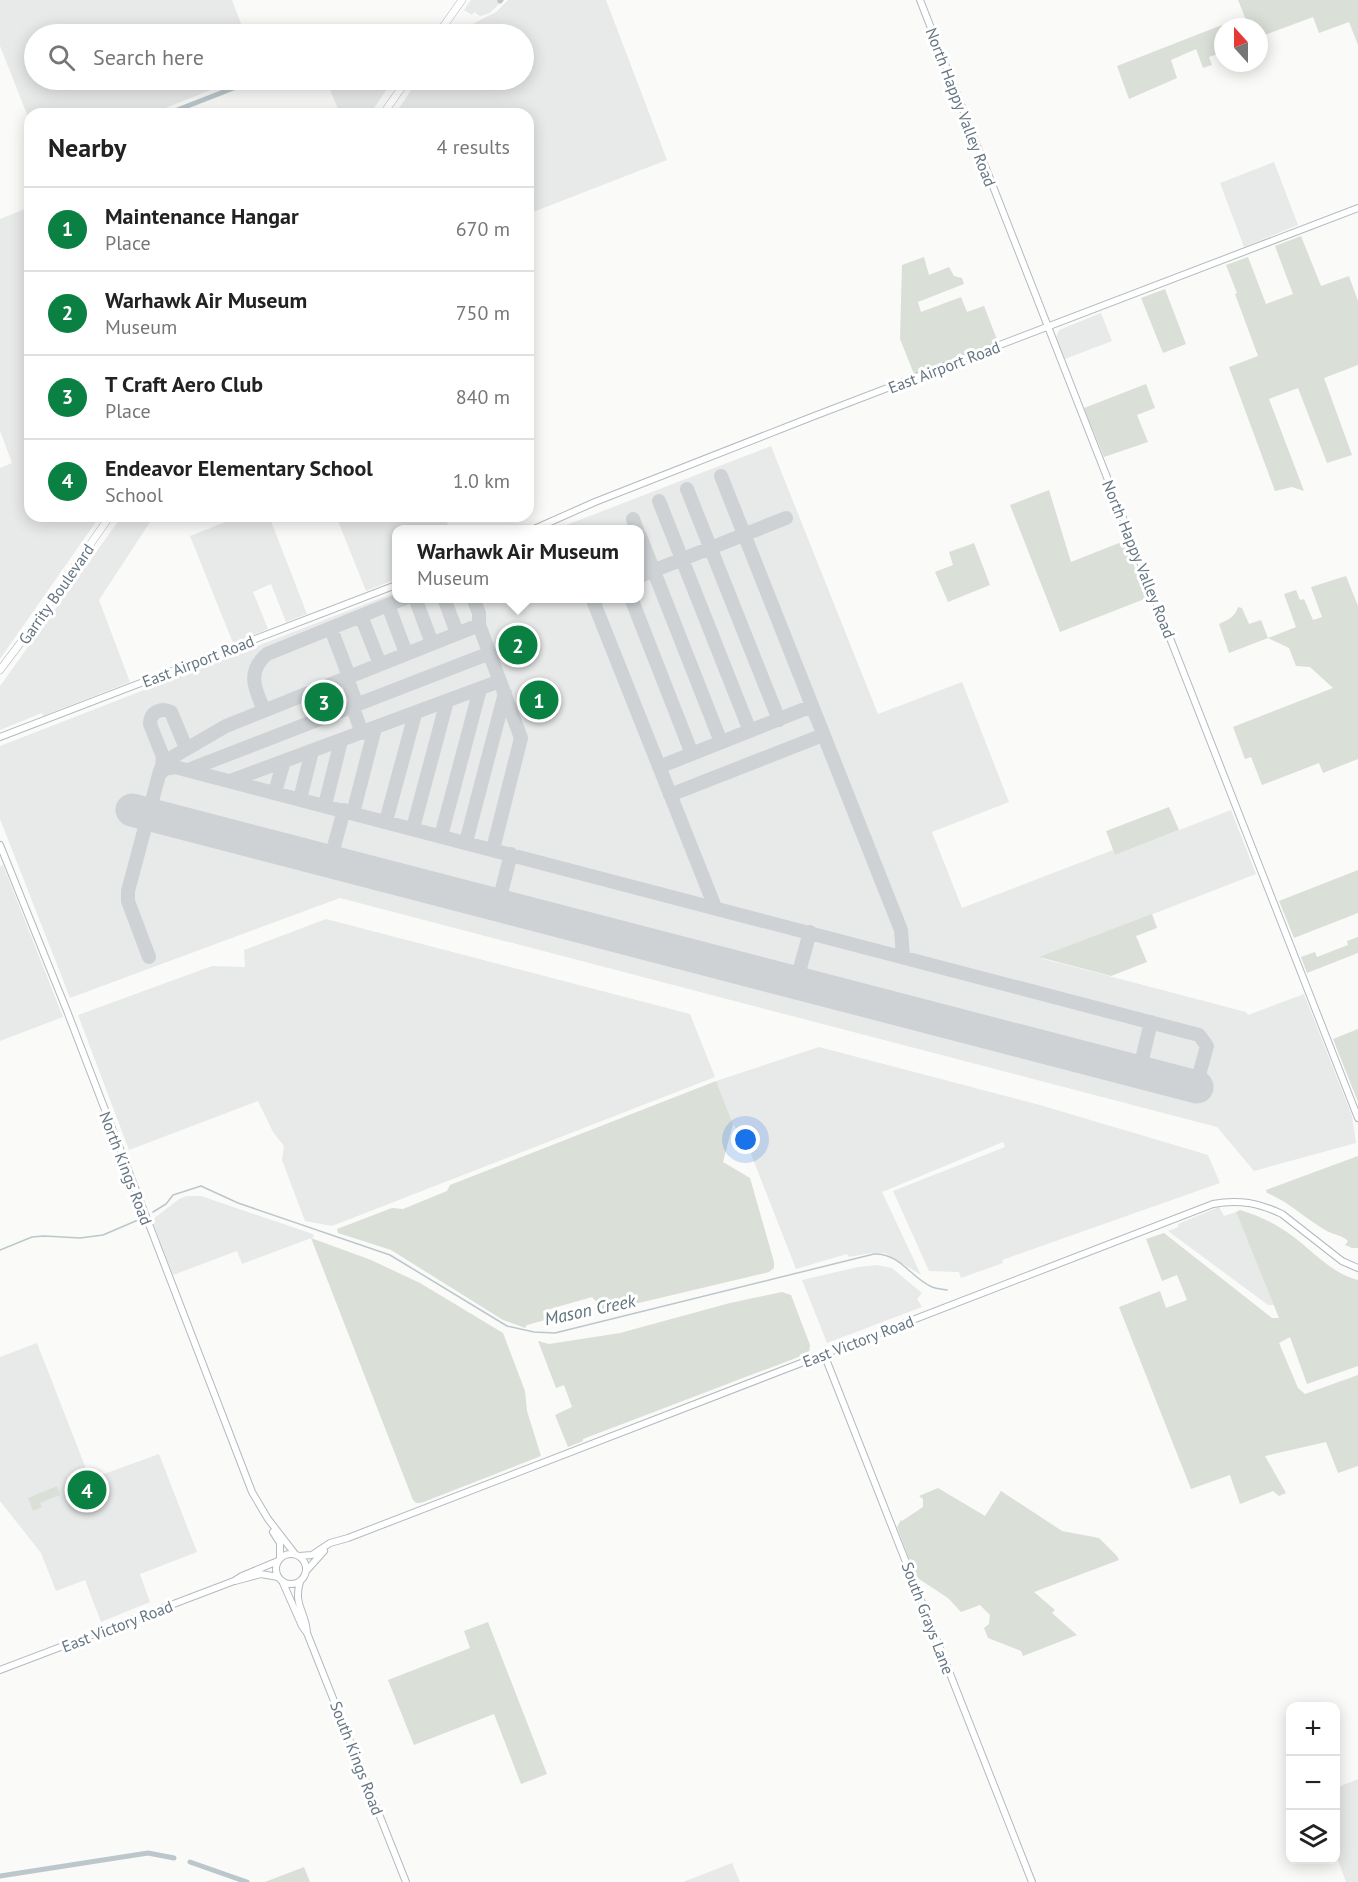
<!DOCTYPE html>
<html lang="en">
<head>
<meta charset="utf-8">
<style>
  body { margin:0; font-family:"PT Sans",sans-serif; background:#f6f6f6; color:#222 }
  .controls { position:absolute; right:18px; bottom:18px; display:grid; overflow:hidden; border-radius:12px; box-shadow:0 3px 15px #0003 }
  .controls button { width:54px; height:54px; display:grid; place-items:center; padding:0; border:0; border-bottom:2px solid #e0e0e0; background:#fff; color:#222; font:30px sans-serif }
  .compass { position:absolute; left:1214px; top:18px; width:54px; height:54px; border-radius:50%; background:#fff; box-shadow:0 3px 15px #0003; rotate:339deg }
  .you { position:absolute; left:746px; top:1140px; width:21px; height:21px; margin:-15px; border:4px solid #fff; border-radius:50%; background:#1a73e8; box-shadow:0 0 0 9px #1a73e833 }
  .badge { display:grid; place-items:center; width:39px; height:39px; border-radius:50%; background:#0b8043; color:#fff; font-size:20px; font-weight:700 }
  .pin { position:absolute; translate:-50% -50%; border:3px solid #fff; box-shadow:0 2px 6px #0006 }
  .popup { position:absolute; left:392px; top:525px; width:252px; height:78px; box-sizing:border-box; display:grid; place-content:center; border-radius:12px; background:#fff; filter:drop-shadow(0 2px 4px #0005); font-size:20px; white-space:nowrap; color:#767676 }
  .popup b { font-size:22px; color:#222 }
  .popup::after { content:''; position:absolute; left:50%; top:100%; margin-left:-12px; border:12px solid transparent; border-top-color:#fff }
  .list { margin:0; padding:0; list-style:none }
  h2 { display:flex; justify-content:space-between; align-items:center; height:78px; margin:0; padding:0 24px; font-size:26px }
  h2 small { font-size:20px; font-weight:400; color:#767676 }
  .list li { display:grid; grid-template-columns:39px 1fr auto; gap:18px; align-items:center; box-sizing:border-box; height:84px; padding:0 24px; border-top:2px solid #e0e0e0 }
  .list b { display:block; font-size:22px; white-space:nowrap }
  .list p { margin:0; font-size:20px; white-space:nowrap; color:#767676 }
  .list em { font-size:20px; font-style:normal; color:#767676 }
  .icon { flex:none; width:33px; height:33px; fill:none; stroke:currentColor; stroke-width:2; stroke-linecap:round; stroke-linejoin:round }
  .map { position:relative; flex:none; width:1358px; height:1882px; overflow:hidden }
  .search { position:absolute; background:#fff; box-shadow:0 3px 15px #0003; left:24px; top:24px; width:510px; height:66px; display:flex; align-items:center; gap:15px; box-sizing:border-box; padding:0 21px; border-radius:33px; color:#767676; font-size:22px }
  .panel { position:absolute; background:#fff; box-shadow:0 3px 15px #0003; left:24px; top:108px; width:510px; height:414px; border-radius:18px }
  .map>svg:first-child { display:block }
  .built { fill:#e8e9e9 }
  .green { fill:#dadfd7 }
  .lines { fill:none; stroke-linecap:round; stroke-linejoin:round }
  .stream { stroke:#bbc7cb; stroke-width:1.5 }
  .canal { stroke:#bbc7cb; stroke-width:5 }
  .taxiway { stroke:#ced2d4; stroke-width:14 }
  .runway { stroke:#ced2d4; stroke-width:33 }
  .secondary-casing { stroke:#b3babf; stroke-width:8 }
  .primary-casing { stroke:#b5babe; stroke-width:8 }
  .secondary { stroke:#fff; stroke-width:6 }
  .primary { stroke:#fff; stroke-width:7 }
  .labels { text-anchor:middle; stroke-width:6; stroke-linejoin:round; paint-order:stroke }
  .street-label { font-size:16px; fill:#657683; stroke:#fff }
  .water-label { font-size:18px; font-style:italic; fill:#60757c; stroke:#fff }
</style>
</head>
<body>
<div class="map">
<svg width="1358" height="1882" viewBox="0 0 1358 1882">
  <rect width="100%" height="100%" fill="#fafaf8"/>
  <path class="built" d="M 0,0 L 232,0 L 245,34 L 34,34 L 34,80 L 236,80 L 150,114 L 30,114 L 30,122 L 0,46 Z
    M 471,0 L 499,0 L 501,2 L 490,13 L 480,16 L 474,12 L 472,15 L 464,10 Z
    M 508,0 L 606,0 L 667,160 L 528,214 L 528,114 L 395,114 L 418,80 L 524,80 L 524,34 L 453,34 L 496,12 Z
    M 326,80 L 393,80 L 370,114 L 340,114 Z
    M 1274,162 L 1298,225 L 1244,247 L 1220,183 Z
    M 30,207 L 30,516 L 100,516 L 0,659 L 0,468 L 12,463 L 0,431 L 0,219 Z
    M 1101,313 L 1112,341 L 1065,359 L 1056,337 L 1059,330 Z
    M 771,446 L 878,714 L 962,682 L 1009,802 L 932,832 L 962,908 L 1113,850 L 1115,855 L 1231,810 L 1256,874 L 1040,958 L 1246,1012 L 1248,1015 L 1304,994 L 1352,1116 L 1356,1143 L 1254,1171 L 1217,1127 L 340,898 L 70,998 L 0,819 L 0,746 L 396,592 L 396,598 L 640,598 L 640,530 L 556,529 Z
    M 122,516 L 154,516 L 99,600 L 130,682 L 43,716 L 42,713 L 0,730 L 0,686 Z
    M 241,516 L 269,516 L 307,614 L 286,622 L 271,584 L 253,592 L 268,629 L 233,643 L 190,536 Z
    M 336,516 L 444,516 L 450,529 L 396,530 L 396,579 L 366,591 Z
    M 3,865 L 63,1017 L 0,1041 L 0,866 Z
    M 326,919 L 690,1014 L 715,1077 L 332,1226 L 305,1221 L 282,1160 L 284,1146 L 273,1132 L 258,1101 L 129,1150 L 78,1015 L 212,966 L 245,967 L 244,950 Z
    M 819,1047 L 1040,1105 L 1208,1155 L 1220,1183 L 1002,1260 L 1003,1263 L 961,1278 L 959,1272 L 929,1271 L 893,1191 L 1005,1147 L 1003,1142 L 882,1192 L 921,1275 L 885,1253 L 871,1253 L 849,1257 L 847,1254 L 796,1269 L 747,1144 L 733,1124 L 716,1081 Z
    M 187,1196 L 201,1196 L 313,1234 L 314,1237 L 242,1264 L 237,1251 L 173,1275 L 152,1220 L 179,1199 Z
    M 1219,1207 L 1224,1216 L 1236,1212 L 1274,1305 L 1268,1305 L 1168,1231 L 1178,1227 L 1178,1224 Z
    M 877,1265 L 892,1268 L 922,1293 L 917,1299 L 922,1307 L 827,1343 L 802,1280 L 858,1267 Z
    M 37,1343 L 90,1479 L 159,1454 L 197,1552 L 140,1574 L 150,1602 L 101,1622 L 85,1580 L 56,1591 L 41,1553 L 0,1501 L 0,1357 Z
    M 1358,1779 L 1358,1882 L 1346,1882 L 1336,1855 L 1336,1788 Z
    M 732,1863 L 740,1882 L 683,1882 Z"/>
  <path class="green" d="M 1238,0 L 1358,0 L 1358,45 L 1349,22 L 1319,33 L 1313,17 L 1259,37 L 1259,27 L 1249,27 Z
    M 1222,25 L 1223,52 L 1209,57 L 1212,65 L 1203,68 L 1196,49 L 1171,60 L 1177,78 L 1129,99 L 1117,66 Z
    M 1301,236 L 1321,286 L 1349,276 L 1358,301 L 1358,365 L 1324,378 L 1352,455 L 1327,463 L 1298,388 L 1269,399 L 1304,491 L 1292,487 L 1275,491 L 1229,367 L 1258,356 L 1235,294 L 1237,293 L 1226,265 L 1248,257 L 1266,304 L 1293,294 L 1275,246 Z
    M 924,257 L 929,275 L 949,267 L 954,276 L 962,278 L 964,284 L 918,302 L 921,312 L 961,297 L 967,312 L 984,306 L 998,342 L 914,374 L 900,339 L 902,265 Z
    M 1165,289 L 1186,344 L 1163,353 L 1141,298 Z
    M 1146,384 L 1155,408 L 1137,415 L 1148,442 L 1104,457 L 1084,408 Z
    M 1049,490 L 1071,562 L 1124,541 L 1147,598 L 1060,632 L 1010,505 Z
    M 974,543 L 990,585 L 948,602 L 935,572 L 953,565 L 949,552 Z
    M 1346,576 L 1358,606 L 1358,759 L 1323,773 L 1319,763 L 1262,785 L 1251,757 L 1245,759 L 1233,727 L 1333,688 L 1310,667 L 1296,666 L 1289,648 L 1268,638 L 1229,653 L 1219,624 C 1228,620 1235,617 1238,607 L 1242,608 L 1249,624 L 1261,620 L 1268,638 L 1296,627 L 1284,594 L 1296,590 L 1300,600 L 1304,599 L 1313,620 L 1322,617 L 1311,587 Z
    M 1169,807 L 1179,830 L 1115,855 L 1106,831 Z
    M 1358,870 L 1358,913 L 1294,938 L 1279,901 Z
    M 1152,914 L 1157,928 L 1136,936 L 1147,962 L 1111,976 L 1039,957 Z
    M 1358,937 L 1358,953 L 1307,973 L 1301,957 L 1315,952 L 1317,957 L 1348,945 L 1347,941 Z
    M 1358,1029 L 1358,1102 L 1333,1039 Z
    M 716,1081 L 733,1124 L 723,1162 L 750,1178 L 774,1262 L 774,1268 L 769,1272 L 605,1311 L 592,1297 L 543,1311 L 545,1320 L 527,1325 L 525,1328 L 503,1320 L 391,1250 L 338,1233 L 337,1229 L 392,1208 L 403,1209 L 447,1191 L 450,1185 Z
    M 1358,1156 L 1358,1248 L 1352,1248 L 1345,1245 L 1348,1241 C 1342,1235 1334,1235 1327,1231 C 1305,1219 1291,1203 1267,1193 L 1266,1190 Z
    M 1240,1210 C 1259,1216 1275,1223 1291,1235 C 1312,1250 1332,1274 1358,1280 L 1358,1366 L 1307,1384 L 1290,1337 L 1279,1343 L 1298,1388 L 1305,1394 L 1358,1375 L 1358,1466 L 1338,1473 L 1326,1442 L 1265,1456 L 1286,1493 L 1279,1496 L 1273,1491 L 1240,1504 L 1230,1475 L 1191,1489 L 1119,1307 L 1160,1291 L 1166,1308 L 1187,1300 L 1177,1275 L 1162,1281 L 1146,1239 L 1164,1233 L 1272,1318 L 1279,1318 L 1236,1212 Z
    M 311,1238 L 371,1260 L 420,1283 L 503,1333 L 525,1391 L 527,1411 L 541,1456 L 421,1503 L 416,1503 L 413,1500 Z
    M 782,1292 L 791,1295 L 810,1345 L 809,1353 L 583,1439 L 583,1441 L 568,1447 L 555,1415 L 572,1407 L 564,1385 L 556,1388 L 538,1341 L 549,1344 L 620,1333 L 730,1303 Z
    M 57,1486 L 60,1495 L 40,1503 L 42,1507 L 33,1511 L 28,1498 Z
    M 938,1488 L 985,1516 L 1001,1491 L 1062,1531 L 1099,1538 L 1117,1556 L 1119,1560 L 1034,1592 L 1055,1610 L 1052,1613 L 1077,1635 L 1023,1656 L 1021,1651 L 988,1638 L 984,1628 L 989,1624 L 990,1615 L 980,1605 L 961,1612 L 948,1598 L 916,1577 L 897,1527 L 901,1520 L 902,1521 L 923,1507 L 923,1499 L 919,1496 Z
    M 488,1622 L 547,1774 L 521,1784 L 494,1714 L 414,1745 L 388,1680 L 470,1648 L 464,1631 Z
    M 304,1867 L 310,1882 L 265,1882 Z"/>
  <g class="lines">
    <path class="stream" d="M 153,1212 L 166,1204 L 173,1195 L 201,1186 L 238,1203 L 390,1255 L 507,1326 L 534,1332 L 555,1333 L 874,1254 C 900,1253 911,1278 932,1287 C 937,1289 942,1289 947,1290
      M 0,1250 L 32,1237 L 44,1236 L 80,1238 L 103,1235 L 138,1220"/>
    <path class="canal" d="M 500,1 L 501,0
      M 167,114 L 254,80
      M 190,1862 L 247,1882
      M 0,1876 L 148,1853 L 174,1858"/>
    <path class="taxiway" d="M 721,476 L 901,930 L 903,957
      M 687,489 L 779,720
      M 659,501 L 750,731
      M 633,519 L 637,530
      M 640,536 L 721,742
      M 640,576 L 786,518
      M 415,598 L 432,643
      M 444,598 L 457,633
      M 473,598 L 479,613 L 479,625 L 521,738 L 493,849
      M 592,598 L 715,907
      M 631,598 L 692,754
      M 388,605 L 406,653
      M 361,616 L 380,664
      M 331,629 L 347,671 L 348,681 L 355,700 L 354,711 L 362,733
      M 264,710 C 255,689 246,672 267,654 L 405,598
      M 162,766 L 163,757 L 150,724 C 150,712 161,707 171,712 L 186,748
      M 659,767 L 812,706
      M 188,770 L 490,653
      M 159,775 L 164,769 L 175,767 L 1199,1035 L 1207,1046 L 1199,1075 L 1190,1086
      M 230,781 L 500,681
      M 275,792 L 284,761
      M 670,795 L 823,735
      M 300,799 L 312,751
      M 325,805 L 341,741
      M 353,813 L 375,728
      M 386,821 L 415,714
      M 413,828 L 447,701
      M 441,836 L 480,689
      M 466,842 L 505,693
      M 330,861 L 344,810
      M 498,905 L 511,854
      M 149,957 L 128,901 L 128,891 L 160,771 L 164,762 L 226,726 L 479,625
      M 796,983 L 810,932
      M 1139,1072 L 1151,1022"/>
    <path class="runway" d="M 132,810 L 1197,1087"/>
    <defs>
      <path id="secondary" d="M 920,0 L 1358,1118
        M 532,530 L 595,502 L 809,418 L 1358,208
        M 0,737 L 396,585
        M 0,845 L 67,1011 L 252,1492 L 268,1519 L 295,1554
        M 824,1354 L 1032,1882
        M 273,1532 L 280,1543 L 280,1558
        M276 1569a15 15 0 1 1 30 0a15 15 0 1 1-30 0Z
        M 299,1556 L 312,1555 L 330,1543 L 348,1538 L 1213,1204 C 1239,1199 1259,1203 1282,1214 L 1342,1261 L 1358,1268
        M 307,1570 L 324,1551
        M 235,1581 L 261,1574 L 278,1577
        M 300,1582 C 293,1605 306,1612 307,1633
        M 283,1583 L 302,1626 L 307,1633 L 406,1882
        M 0,1670 L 234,1581 L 242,1576 L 278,1561"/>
      <path id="primary" d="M 438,34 L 462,0
        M 383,114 L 407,80
        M 0,670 L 34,625 L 110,516"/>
    </defs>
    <use href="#secondary" class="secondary-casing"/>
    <use href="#primary" class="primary-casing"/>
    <use href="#secondary" class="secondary"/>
    <use href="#primary" class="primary"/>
  </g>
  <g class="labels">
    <g class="street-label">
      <text transform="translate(961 107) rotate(69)" y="6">North Happy Valley Road</text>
      <text transform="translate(944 367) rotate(-21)" y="6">East Airport Road</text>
      <text transform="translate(1139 559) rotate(68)" y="6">North Happy Valley Road</text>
      <text transform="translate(56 594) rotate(-55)" y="6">Garrity Boulevard</text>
      <text transform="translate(198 661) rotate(-21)" y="6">East Airport Road</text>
      <text transform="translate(126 1168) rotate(69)" y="6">North Kings Road</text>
      <text transform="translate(858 1341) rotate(-21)" y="6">East Victory Road</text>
      <text transform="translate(928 1618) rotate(69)" y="6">South Grays Lane</text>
      <text transform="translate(117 1626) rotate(-21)" y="6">East Victory Road</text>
      <text transform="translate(357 1758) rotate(69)" y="6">South Kings Road</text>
    </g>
    <g class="water-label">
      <text transform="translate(590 1310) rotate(-12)" y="6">Mason Creek</text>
    </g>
  </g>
</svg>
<div class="controls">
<button>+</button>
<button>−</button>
<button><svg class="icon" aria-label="layers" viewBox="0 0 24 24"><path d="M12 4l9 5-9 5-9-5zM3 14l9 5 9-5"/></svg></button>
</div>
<svg class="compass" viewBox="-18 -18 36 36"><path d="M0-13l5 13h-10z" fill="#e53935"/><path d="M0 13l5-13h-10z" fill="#767676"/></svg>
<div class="you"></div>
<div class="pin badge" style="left:539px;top:700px">1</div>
<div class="pin badge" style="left:518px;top:645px">2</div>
<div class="popup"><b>Warhawk Air Museum</b>Museum</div>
<div class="pin badge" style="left:324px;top:702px">3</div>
<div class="pin badge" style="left:87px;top:1490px">4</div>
<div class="search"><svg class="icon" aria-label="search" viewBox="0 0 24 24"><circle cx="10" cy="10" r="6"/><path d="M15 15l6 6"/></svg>Search here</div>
<section class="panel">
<h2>Nearby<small>4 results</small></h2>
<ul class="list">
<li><span class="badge">1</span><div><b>Maintenance Hangar</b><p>Place</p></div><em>670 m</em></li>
<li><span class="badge">2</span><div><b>Warhawk Air Museum</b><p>Museum</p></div><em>750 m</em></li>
<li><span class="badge">3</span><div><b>T Craft Aero Club</b><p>Place</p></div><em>840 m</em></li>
<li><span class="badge">4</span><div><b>Endeavor Elementary School</b><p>School</p></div><em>1.0 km</em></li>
</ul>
</section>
</div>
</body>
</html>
